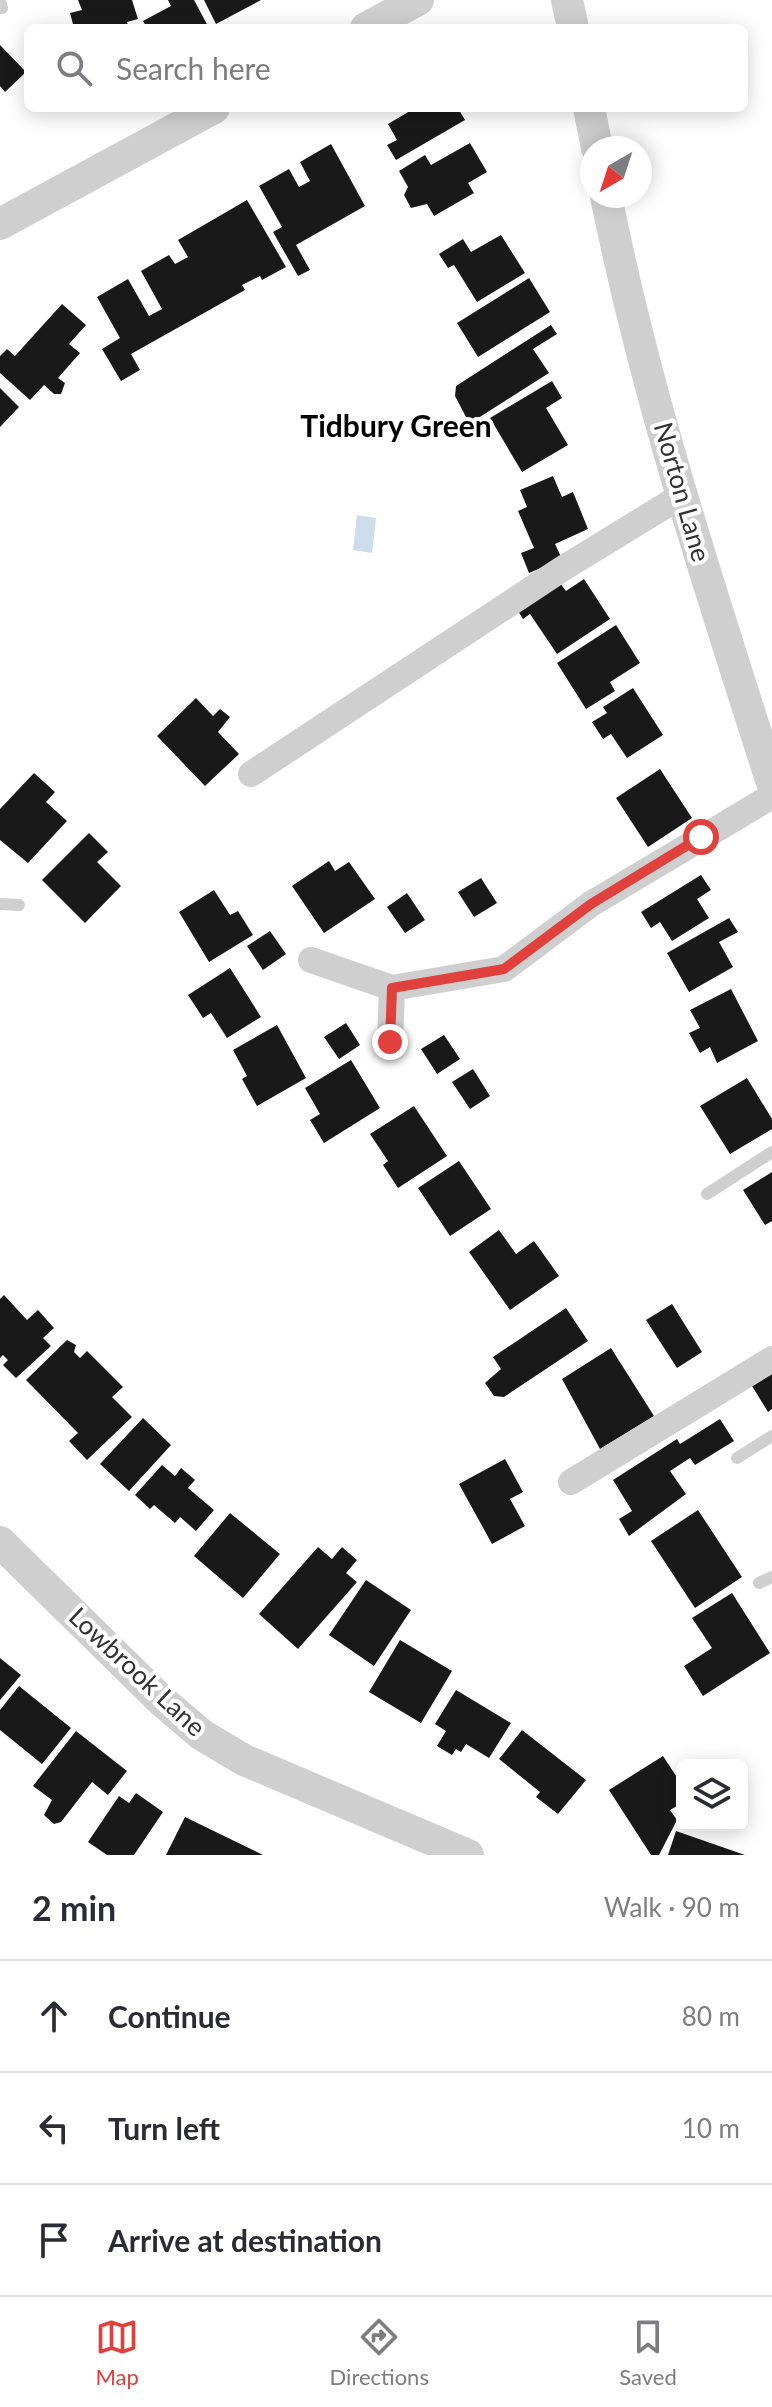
<!DOCTYPE html>
<html lang="en">
<head>
<meta charset="utf-8">
<style>
  body { margin:0; font-family:Lato,sans-serif; background:#f2f2f3; color:#2b2b33 }
  .controls { position:absolute; right:24px; bottom:24px; display:grid; overflow:hidden; border-radius:12px; box-shadow:0 4px 20px #0003 }
  .controls button { width:72px; height:72px; display:grid; place-items:center; padding:0; border:0; border-bottom:2px solid #e1e1e2; background:#fff; color:#2b2b33; font:40px sans-serif }
  .compass { position:absolute; left:580px; top:136px; width:72px; height:72px; border-radius:50%; background:#fff; box-shadow:0 4px 20px #0003; rotate:219deg }
  .stop { position:absolute; width:24px; height:24px; margin:-18px; border:6px solid #e0413c; border-radius:50%; background:#fff }
  .stop.end { background:#e0413c; border-color:#fff; box-shadow:0 2px 8px #0008 }
  .list { margin:0; padding:0; list-style:none }
  h2 { display:flex; justify-content:space-between; align-items:center; height:104px; margin:0; padding:0 32px; font-size:34px }
  h2 small { font-size:26px; font-weight:400; color:#7c7c81 }
  .list li { display:grid; grid-template-columns:52px 1fr auto; gap:24px; align-items:center; box-sizing:border-box; height:112px; padding:0 32px; border-top:2px solid #e1e1e2 }
  .list b { display:block; font-size:30px; white-space:nowrap }
  .list em { font-size:26px; font-style:normal; color:#7c7c81 }
  .icon { flex:none; width:44px; height:44px; fill:none; stroke:currentColor; stroke-width:2; stroke-linecap:round; stroke-linejoin:round }
  .map { position:relative; flex:none; width:772px; height:1855px; overflow:hidden }
  .search { position:absolute; background:#fff; box-shadow:0 4px 20px #0003; left:24px; right:24px; top:24px; height:88px; display:flex; align-items:center; gap:20px; box-sizing:border-box; padding:0 28px; border-radius:12px; color:#7c7c81; font-size:30px }
  .sheet { height:440px; background:#fff }
  nav { display:flex; justify-content:space-around; align-items:center; box-sizing:border-box; height:112px; border-top:2px solid #e1e1e2; background:#fff; font-size:22px; color:#7c7c81 }
  nav a { display:grid; justify-items:center; gap:4px }
  nav .on { color:#e0413c }
  .map>svg:first-child { display:block }
  .water { fill:#ceddec }
  .building { fill:#191919 }
  .lines { fill:none; stroke-linecap:round; stroke-linejoin:round }
  .service { stroke:#cfcfcf; stroke-width:12 }
  .minor { stroke:#cfcfcf; stroke-width:26 }
  .tertiary { stroke:#cfcfcf; stroke-width:32 }
  .route { stroke:#e0413c; stroke-width:10 }
  .labels { text-anchor:middle; stroke-width:8; stroke-linejoin:round; paint-order:stroke }
  .street-label { font-size:26px; fill:#323232; stroke:#fff }
  .quarter-label { font-size:30px; font-weight:bold; fill:#000; stroke:#fff }
</style>
</head>
<body>
<div class="map">
<svg width="772" height="1855" viewBox="0 0 772 1855">
  <rect width="100%" height="100%" fill="#fff"/>
  <path class="water" d="M 357,515 L 376,518 L 372,553 L 353,550 Z"/>
  <path class="building" d="M 78,0 L 132,0 L 138,19 L 127,22 L 129,28 L 74,28 L 70,13 L 82,10 Z
    M 168,0 L 194,0 L 209,28 L 147,28 L 143,21 L 171,6 Z
    M 204,0 L 261,0 L 216,24 Z
    M 0,45 L 26,72 L 5,92 L 0,86 Z
    M 415,108 L 458,108 L 465,120 L 396,160 L 387,145 L 397,140 L 388,124 Z
    M 470,143 L 487,172 L 468,183 L 474,193 L 434,216 L 427,204 L 411,208 L 404,195 L 408,187 L 399,171 L 425,155 L 431,165 Z
    M 331,144 L 365,206 L 296,245 L 310,270 L 298,276 L 273,232 L 282,227 L 259,186 L 289,169 L 299,187 L 310,181 L 300,162 Z
    M 247,200 L 286,267 L 262,280 L 260,276 L 242,285 L 245,290 L 131,354 L 140,370 L 121,381 L 102,349 L 120,338 L 97,297 L 128,279 L 149,316 L 162,309 L 141,271 L 169,255 L 175,264 L 188,257 L 178,240 Z
    M 501,235 L 525,273 L 477,302 L 454,265 L 448,268 L 439,254 L 463,239 L 471,252 Z
    M 529,278 L 550,312 L 478,357 L 457,323 Z
    M 62,304 L 86,325 L 69,344 L 80,353 L 58,378 L 65,383 L 61,394 L 54,394 L 44,385 L 30,400 L 0,373 L 0,356 L 7,349 L 15,356 Z
    M 551,325 L 557,334 L 533,349 L 549,373 L 475,420 L 466,417 L 455,396 L 456,386 Z
    M 552,381 L 562,398 L 546,408 L 568,445 L 522,472 L 490,418 Z
    M 0,388 L 19,407 L 0,427 Z
    M 553,476 L 562,497 L 573,492 L 588,529 L 555,544 L 562,559 L 529,573 L 521,553 L 534,548 L 518,511 L 527,507 L 520,490 Z
    M 584,579 L 610,619 L 557,654 L 530,614 L 523,619 L 518,611 L 560,583 L 566,591 Z
    M 616,625 L 640,663 L 610,682 L 615,691 L 586,709 L 557,663 Z
    M 633,688 L 663,735 L 627,758 L 611,734 L 603,739 L 592,722 L 607,713 L 603,707 Z
    M 196,698 L 213,716 L 220,709 L 230,717 L 218,732 L 239,754 L 205,786 L 157,736 Z
    M 660,769 L 692,818 L 648,847 L 616,798 Z
    M 34,773 L 55,792 L 46,802 L 67,821 L 28,863 L 0,840 L 0,809 Z
    M 89,833 L 108,852 L 97,862 L 121,886 L 85,923 L 42,880 Z
    M 329,861 L 335,871 L 349,862 L 375,899 L 324,933 L 292,886 Z
    M 701,875 L 711,890 L 697,899 L 709,918 L 672,941 L 660,922 L 651,928 L 641,912 Z
    M 481,878 L 497,903 L 474,917 L 458,892 Z
    M 214,890 L 230,915 L 238,911 L 253,935 L 209,962 L 179,912 Z
    M 407,893 L 425,920 L 405,933 L 387,907 Z
    M 729,918 L 738,932 L 719,942 L 733,967 L 689,992 L 667,953 Z
    M 270,931 L 286,954 L 263,970 L 247,946 Z
    M 230,968 L 261,1017 L 227,1038 L 211,1013 L 203,1018 L 188,995 Z
    M 731,989 L 758,1041 L 717,1063 L 710,1047 L 700,1053 L 689,1033 L 700,1028 L 690,1010 Z
    M 346,1023 L 360,1045 L 339,1059 L 324,1037 Z
    M 277,1025 L 306,1078 L 257,1106 L 242,1079 L 247,1076 L 233,1050 Z
    M 444,1035 L 460,1059 L 437,1074 L 421,1049 Z
    M 351,1060 L 380,1108 L 324,1143 L 310,1120 L 320,1114 L 305,1088 Z
    M 473,1069 L 490,1096 L 470,1109 L 452,1082 Z
    M 747,1078 L 772,1119 L 772,1129 L 730,1154 L 700,1106 Z
    M 414,1106 L 447,1156 L 398,1188 L 383,1165 L 388,1161 L 370,1134 Z
    M 459,1161 L 491,1209 L 450,1236 L 418,1188 Z
    M 772,1172 L 772,1221 L 765,1225 L 743,1190 Z
    M 499,1230 L 516,1254 L 534,1241 L 559,1276 L 510,1310 L 469,1252 Z
    M 4,1295 L 27,1320 L 38,1310 L 54,1328 L 43,1338 L 51,1346 L 16,1378 L 3,1365 L 8,1360 L 3,1355 L 0,1358 L 0,1299 Z
    M 672,1304 L 702,1352 L 677,1368 L 646,1320 Z
    M 566,1308 L 588,1341 L 504,1397 L 494,1396 L 485,1383 L 501,1369 L 493,1357 Z
    M 67,1340 L 76,1345 L 74,1352 L 80,1358 L 87,1351 L 123,1387 L 112,1397 L 132,1417 L 87,1460 L 69,1441 L 78,1433 L 26,1380 Z
    M 611,1348 L 654,1416 L 600,1449 L 562,1379 Z
    M 772,1374 L 772,1409 L 768,1412 L 752,1386 Z
    M 143,1418 L 171,1445 L 129,1491 L 100,1464 Z
    M 720,1419 L 734,1441 L 695,1465 L 690,1458 L 670,1471 L 686,1494 L 629,1536 L 619,1519 L 632,1511 L 613,1480 L 677,1439 L 680,1444 Z
    M 505,1459 L 523,1492 L 510,1499 L 525,1526 L 492,1544 L 459,1484 Z
    M 162,1465 L 175,1476 L 181,1468 L 195,1480 L 188,1488 L 214,1510 L 196,1531 L 180,1517 L 175,1523 L 154,1505 L 150,1509 L 135,1495 Z
    M 698,1510 L 742,1577 L 695,1608 L 651,1541 Z
    M 230,1513 L 280,1554 L 243,1598 L 194,1556 Z
    M 318,1547 L 332,1559 L 342,1547 L 357,1560 L 346,1573 L 357,1582 L 298,1649 L 259,1614 Z
    M 366,1580 L 411,1610 L 374,1666 L 329,1635 Z
    M 732,1593 L 770,1653 L 703,1696 L 684,1666 L 712,1648 L 692,1618 Z
    M 400,1640 L 452,1671 L 421,1723 L 369,1692 Z
    M 0,1658 L 21,1675 L 0,1700 Z
    M 19,1686 L 71,1728 L 42,1764 L 0,1730 L 0,1710 Z
    M 456,1690 L 511,1723 L 489,1758 L 466,1744 L 461,1752 L 456,1749 L 452,1755 L 437,1746 L 446,1731 L 435,1724 Z
    M 522,1730 L 586,1780 L 558,1814 L 536,1797 L 540,1792 L 499,1759 Z
    M 76,1731 L 127,1771 L 108,1795 L 92,1782 L 61,1822 L 54,1824 L 44,1815 L 52,1800 L 33,1786 Z
    M 663,1756 L 682,1785 L 677,1794 L 682,1803 L 670,1810 L 677,1820 L 659,1855 L 651,1855 L 609,1790 Z
    M 136,1793 L 163,1812 L 134,1855 L 107,1855 L 88,1842 L 119,1796 L 129,1803 Z
    M 185,1817 L 263,1855 L 166,1855 Z
    M 676,1831 L 745,1855 L 668,1855 Z"/>
  <g class="lines">
    <path class="service" d="M 0,1 L 2,8
      M 0,904 L 19,905
      M 707,1194 L 772,1152
      M 737,1458 L 772,1436
      M 759,1583 L 772,1577"/>
    <path class="minor" d="M 251,774 L 562,569 L 681,496
      M 311,960 L 392,988 L 504,969 L 591,904 L 772,796
      M 390,1042 L 392,988
      M 571,1482 L 772,1359"/>
    <path class="tertiary" d="M 567,0 L 573,28
      M 366,28 L 418,0
      M 589,108 L 597,148
      M 606,196 C 646,396 710,589 772,783
      M 0,224 L 214,108
      M 0,1542 L 162,1701 L 202,1735 L 244,1760 L 468,1855"/>
  </g>
  <g class="lines">
    <path class="route" d="M 390,1042 L 392,988 L 504,969 L 591,904 L 701,837"/>
  </g>
  <g class="labels">
    <g class="street-label">
      <text transform="translate(682 492) rotate(74)" y="9">Norton Lane</text>
      <text transform="translate(137 1672) rotate(43)" y="9">Lowbrook Lane</text>
    </g>
    <g class="quarter-label">
      <text x="396" y="437">Tidbury Green</text>
    </g>
  </g>
</svg>
<div class="controls">
<button><svg class="icon" aria-label="layers" viewBox="0 0 24 24"><path d="M12 4l9 5-9 5-9-5zM3 14l9 5 9-5"/></svg></button>
</div>
<svg class="compass" viewBox="-18 -18 36 36"><path d="M0-13l5 13h-10z" fill="#e53935"/><path d="M0 13l5-13h-10z" fill="#7c7c81"/></svg>
<div class="stop" style="left:701px;top:837px"></div>
<div class="stop end" style="left:390px;top:1042px"></div>
<div class="search"><svg class="icon" aria-label="search" viewBox="0 0 24 24"><circle cx="10" cy="10" r="6"/><path d="M15 15l6 6"/></svg>Search here</div>
</div>
<section class="sheet">
<h2>2 min<small>Walk · 90 m</small></h2>
<ul class="list">
<li><svg class="icon" aria-label="ahead" viewBox="0 0 24 24"><path d="M12 20V5M6 11l6-6 6 6"/></svg><div><b>Continue</b></div><em>80 m</em></li>
<li><svg class="icon" aria-label="left" viewBox="0 0 24 24"><path d="M17 20v-9H6M10 6l-5 5 5 5"/></svg><div><b>Turn left</b></div><em>10 m</em></li>
<li><svg class="icon" aria-label="arrive" viewBox="0 0 24 24"><path d="M6 21V4h12l-3 4 3 4H6"/></svg><div><b>Arrive at destination</b></div></li>
</ul>
</section>
<nav>
<a class="on"><svg class="icon" aria-label="map" viewBox="0 0 24 24"><path d="M3 6l6-2 6 2 6-2v14l-6 2-6-2-6 2zM9 4v14M15 6v14"/></svg>Map</a>
<a><svg class="icon" aria-label="directions" viewBox="0 0 24 24"><path d="M12 3l9 9-9 9-9-9zM9 14v-3h6M13 9l2 2-2 2"/></svg>Directions</a>
<a><svg class="icon" aria-label="saved" viewBox="0 0 24 24"><path d="M7 4h10v16l-5-4-5 4z"/></svg>Saved</a>
</nav>
</body>
</html>
